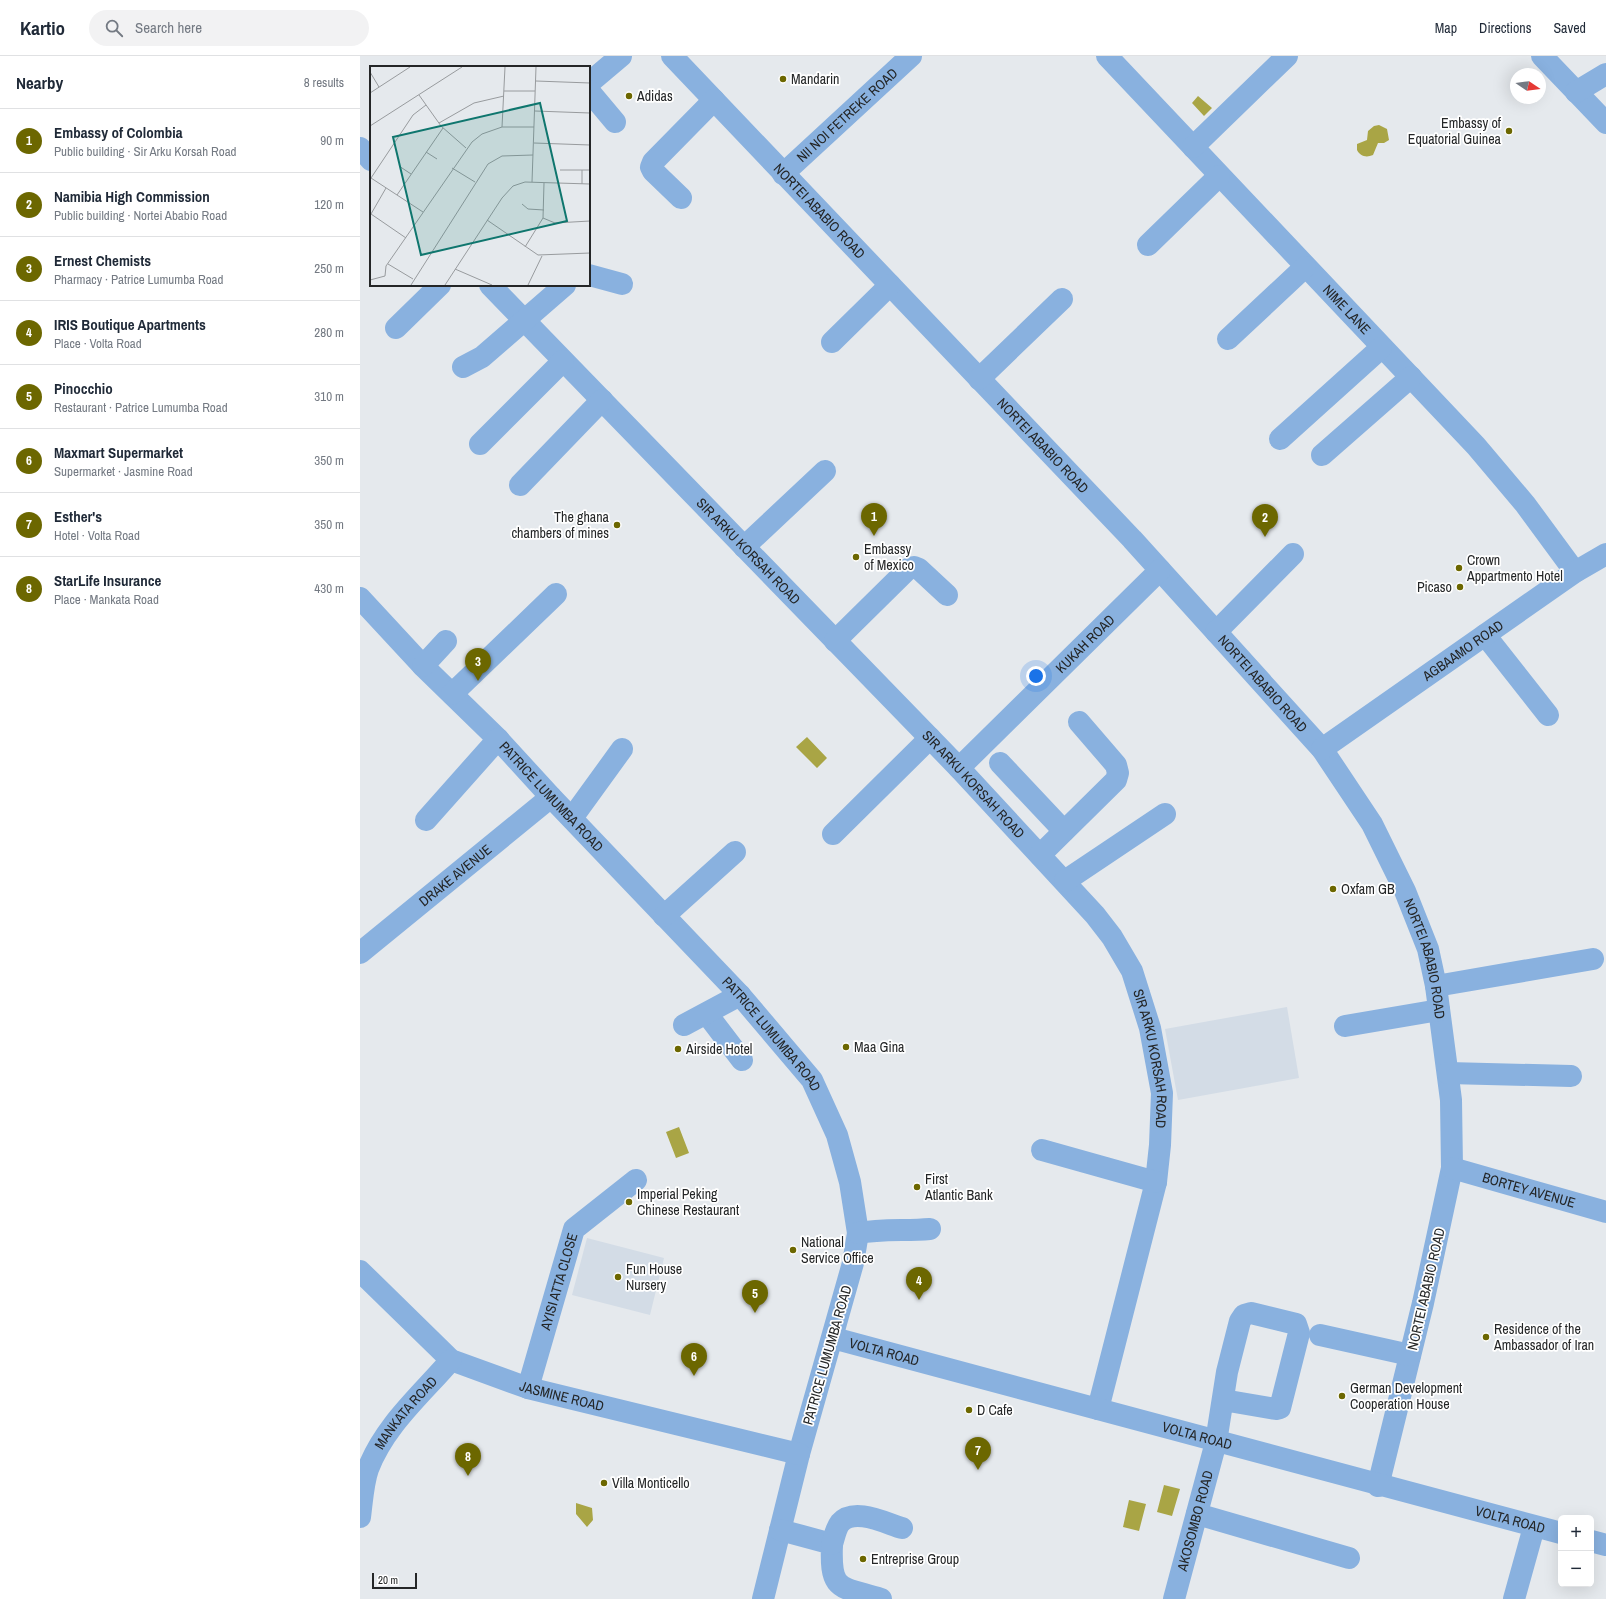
<!DOCTYPE html>
<html lang="en">
<head>
<meta charset="utf-8">
<style>
  body { margin:0; font-family:"Archivo Narrow",sans-serif; background:#f2f2f3; color:#1f2937 }
  .controls { position:absolute; right:12px; bottom:12px; display:grid; overflow:hidden; border-radius:6px; box-shadow:0 4px 16px #0002 }
  .controls button { width:36px; height:36px; display:grid; place-items:center; padding:0; border:0; border-bottom:1px solid #e0e1e3; background:#fff; color:#1f2937; font:20px sans-serif }
  .compass { position:absolute; left:1150px; top:12px; width:36px; height:36px; border-radius:50%; background:#fff; box-shadow:0 4px 16px #0002; rotate:103deg }
  .scale { position:absolute; left:12px; bottom:10px; width:45px; box-sizing:border-box; padding-left:4px; border:2px solid #242627; border-top:0; font-size:11px; line-height:14px; white-space:nowrap; color:#242627; -webkit-text-stroke:3px #fff; paint-order:stroke }
  .you { position:absolute; left:676px; top:620px; width:14px; height:14px; margin:-10px; border:3px solid #fff; border-radius:50%; background:#1a73e8; box-shadow:0 0 0 6px #1a73e833 }
  .badge { display:grid; place-items:center; width:26px; height:26px; border-radius:50%; background:#6c6700; color:#fff; font-size:13px; font-weight:700 }
  .pin { position:absolute; translate:-50% -33px; filter:drop-shadow(0 1px 2px #0008) }
  .pin::after { content:''; position:absolute; top:21px; width:14px; height:12px; background:inherit; clip-path:polygon(0 0,100% 0,50% 100%) }
  .list { margin:0; padding:0; list-style:none }
  h2 { display:flex; justify-content:space-between; align-items:center; height:52px; margin:0; padding:0 16px; font-size:17px }
  h2 small { font-size:13px; font-weight:400; color:#747a83 }
  .list li { display:grid; grid-template-columns:26px 1fr auto; gap:12px; align-items:center; box-sizing:border-box; height:64px; padding:0 16px; border-top:1px solid #e0e1e3 }
  .list b { display:block; font-size:15px; white-space:nowrap }
  .list p { margin:0; font-size:13px; white-space:nowrap; color:#747a83 }
  .list em { font-size:13px; font-style:normal; color:#747a83 }
  .icon { flex:none; width:22px; height:22px; fill:none; stroke:currentColor; stroke-width:2; stroke-linecap:round; stroke-linejoin:round }
  .map { position:relative; flex:none; width:1246px; height:1543px; overflow:hidden }
  header { display:flex; align-items:center; gap:24px; box-sizing:border-box; height:56px; padding:0 20px; background:#fff; border-bottom:1px solid #e0e1e3 }
  header strong { font-size:19px }
  nav { display:flex; gap:22px; margin-inline-start:auto; font-size:14px }
  .search { width:280px; height:36px; background:#f2f2f3; display:flex; align-items:center; gap:10px; box-sizing:border-box; padding:0 14px; border-radius:22px; color:#747a83; font-size:15px }
  main { display:flex }
  aside { flex:1; background:#fff }
  .map>svg:first-child { display:block }
  .built { fill:#d3dce6 }
  .water { fill:#a9a545 }
  .lines { fill:none; stroke-linecap:round; stroke-linejoin:round }
  .minor { stroke:#89b1df; stroke-width:22 }
  .poi-dot { fill:#6c6700; stroke:#fff; stroke-width:1.5 }
  .labels { text-anchor:middle; stroke-width:3.5; stroke-linejoin:round; paint-order:stroke }
  .poi-label { font-size:14px; fill:#242627; stroke:#fff; text-anchor:start }
  .street-label { font-size:14px; fill:#242627; stroke:#fff }
  .inset-road { fill:none; stroke:#989b9e; stroke-width:1 }
  .view { fill:#0f766e; fill-opacity:0.15; stroke:#0f766e; stroke-width:2 }
  .inset-edge { fill:none; stroke:#242627; stroke-width:2 }
</style>
</head>
<body>
<header>
<strong>Kartio</strong>
<div class="search"><svg class="icon" aria-label="search" viewBox="0 0 24 24"><circle cx="10" cy="10" r="6"/><path d="M15 15l6 6"/></svg>Search here</div>
<nav><a>Map</a><a>Directions</a><a>Saved</a></nav>
</header>
<main>
<aside>
<h2>Nearby<small>8 results</small></h2>
<ul class="list">
<li><span class="badge">1</span><div><b>Embassy of Colombia</b><p>Public building · Sir Arku Korsah Road</p></div><em>90 m</em></li>
<li><span class="badge">2</span><div><b>Namibia High Commission</b><p>Public building · Nortei Ababio Road</p></div><em>120 m</em></li>
<li><span class="badge">3</span><div><b>Ernest Chemists</b><p>Pharmacy · Patrice Lumumba Road</p></div><em>250 m</em></li>
<li><span class="badge">4</span><div><b>IRIS Boutique Apartments</b><p>Place · Volta Road</p></div><em>280 m</em></li>
<li><span class="badge">5</span><div><b>Pinocchio</b><p>Restaurant · Patrice Lumumba Road</p></div><em>310 m</em></li>
<li><span class="badge">6</span><div><b>Maxmart Supermarket</b><p>Supermarket · Jasmine Road</p></div><em>350 m</em></li>
<li><span class="badge">7</span><div><b>Esther's</b><p>Hotel · Volta Road</p></div><em>350 m</em></li>
<li><span class="badge">8</span><div><b>StarLife Insurance</b><p>Place · Mankata Road</p></div><em>430 m</em></li>
</ul>
</aside>
<div class="map">
<svg width="1246" height="1543" viewBox="0 0 1246 1543">
  <rect width="100%" height="100%" fill="#e5e9ed"/>
  <path class="built" d="M 927,951 L 939,1022 L 818,1044 L 805,973 Z
    M 227,1182 L 304,1202 L 290,1259 L 212,1239 Z"/>
  <path class="water" d="M 838,40 L 852,52 L 844,60 L 832,47 Z
    M 1019,69 L 1027,73 L 1029,84 L 1024,87 L 1018,87 L 1013,99 C 1006,102 1000,100 997,94 L 997,88 L 1007,84 L 1008,75 L 1014,70 Z
    M 447,681 L 467,702 L 457,712 L 436,691 Z
    M 319,1071 L 329,1097 L 316,1102 L 306,1076 Z
    M 804,1429 L 820,1433 L 812,1460 L 797,1456 Z
    M 769,1444 L 786,1448 L 779,1475 L 763,1471 Z
    M 216,1447 L 232,1452 L 233,1464 L 227,1471 L 216,1458 Z"/>
  <g class="lines">
    <g class="minor">
      <path id="s1" d="M 312,0 L 772,483 L 962,693 L 1012,768 L 1045,835 L 1068,893 L 1076,930 L 1091,1044 L 1092,1112 L 1063,1247 L 1018,1430"/>
      <path id="s2" d="M 747,0 L 1116,390 L 1165,448 L 1215,516"/>
      <path d="M 1182,0 L 1246,67"/>
      <path d="M 229,27 L 261,0"/>
      <path d="M 229,35 L 255,66"/>
      <path d="M 1216,36 L 1246,18"/>
      <path d="M 833,91 L 927,0"/>
      <path d="M 0,92 L 11,104"/>
      <path id="s3" d="M 423,118 L 551,0"/>
      <path d="M 321,142 L 293,115 L 291,111 L 293,106 L 354,44"/>
      <path d="M 788,189 L 859,120"/>
      <path d="M 229,219 L 262,228"/>
      <path id="s4" d="M 130,229 L 599,712 L 735,859 L 752,881 L 772,915 L 790,972 L 802,1037 L 800,1089 L 796,1126 L 738,1353"/>
      <path d="M 36,272 L 80,229"/>
      <path d="M 868,283 L 945,211"/>
      <path d="M 472,286 L 530,229"/>
      <path d="M 103,311 L 122,301 L 205,229"/>
      <path d="M 619,323 L 702,243"/>
      <path d="M 920,383 L 1021,292"/>
      <path d="M 120,388 L 203,305"/>
      <path d="M 962,399 L 1051,321"/>
      <path d="M 160,429 L 242,344"/>
      <path d="M 384,491 L 465,415"/>
      <path id="s5" d="M 0,542 L 63,610 L 138,683 L 191,741 L 380,939 L 452,1024 L 477,1079 L 490,1126 L 498,1177 L 493,1207 L 439,1398 L 403,1543"/>
      <path d="M 856,576 L 933,498"/>
      <path d="M 1125,579 L 1188,659"/>
      <path d="M 475,585 L 548,513 L 554,511 L 559,513 L 587,539"/>
      <path d="M 63,610 L 86,585"/>
      <path d="M 92,638 L 196,538"/>
      <path id="s6" d="M 962,693 L 1215,516 L 1246,498"/>
      <path d="M 640,707 L 704,775"/>
      <path id="s7" d="M 599,712 L 800,514"/>
      <path d="M 212,762 L 262,693"/>
      <path d="M 66,764 L 138,683"/>
      <path d="M 473,778 L 570,682"/>
      <path d="M 680,799 L 756,724 L 758,717 L 756,709 L 719,666"/>
      <path d="M 705,825 L 805,758"/>
      <path d="M 304,860 L 375,796"/>
      <path id="s8" d="M 0,897 L 191,741"/>
      <path d="M 1076,930 L 1233,903"/>
      <path d="M 347,958 L 382,1004"/>
      <path d="M 324,969 L 380,939"/>
      <path d="M 985,970 L 1079,954"/>
      <path d="M 1088,1017 L 1211,1020"/>
      <path d="M 682,1094 L 796,1126"/>
      <path id="s9" d="M 1092,1112 L 1246,1156"/>
      <path d="M 498,1177 C 522,1173 546,1175 570,1173"/>
      <path id="s10" d="M 0,1215 L 91,1304 L 168,1332 L 439,1398"/>
      <path d="M 960,1279 L 1050,1299"/>
      <path id="s11" d="M 473,1282 L 1201,1477"/>
      <path id="s12" d="M 168,1332 L 214,1173 L 276,1124"/>
      <path d="M 837,1458 L 989,1502"/>
      <path id="s13" d="M 0,1461 C 2,1446 3,1427 8,1413 C 25,1369 61,1339 91,1304"/>
      <path d="M 420,1474 L 472,1488 C 470,1536 479,1530 521,1543"/>
      <path d="M 1231,1485 L 1246,1489"/>
      <path d="M 472,1488 C 474,1482 476,1472 480,1467 C 494,1451 525,1467 542,1472"/>
      <path id="s14" d="M 814,1543 L 856,1386 L 867,1316 L 880,1265 L 884,1259 L 891,1257 L 936,1268 L 939,1277 L 920,1352 L 916,1353 L 863,1344"/>
      <path d="M 1154,1543 L 1174,1471"/>
    </g>
  </g>
  <g class="poi-dot">
    <circle cx="423" cy="23" r="4"/>
    <circle cx="269" cy="40" r="4"/>
    <circle cx="1149" cy="75" r="4"/>
    <circle cx="257" cy="469" r="4"/>
    <circle cx="496" cy="501" r="4"/>
    <circle cx="1099" cy="512" r="4"/>
    <circle cx="1100" cy="531" r="4"/>
    <circle cx="973" cy="833" r="4"/>
    <circle cx="486" cy="991" r="4"/>
    <circle cx="318" cy="993" r="4"/>
    <circle cx="557" cy="1131" r="4"/>
    <circle cx="269" cy="1146" r="4"/>
    <circle cx="433" cy="1194" r="4"/>
    <circle cx="258" cy="1221" r="4"/>
    <circle cx="1126" cy="1281" r="4"/>
    <circle cx="982" cy="1340" r="4"/>
    <circle cx="609" cy="1354" r="4"/>
    <circle cx="244" cy="1427" r="4"/>
    <circle cx="503" cy="1503" r="4"/>
  </g>
  <g class="labels">
    <g class="poi-label">
      <text x="431" y="28">Mandarin</text>
      <text x="277" y="45">Adidas</text>
      <text x="1141" y="72" text-anchor="end">Embassy of<tspan x="1141" dy="16">Equatorial Guinea</tspan></text>
      <text x="249" y="466" text-anchor="end">The ghana<tspan x="249" dy="16">chambers of mines</tspan></text>
      <text x="504" y="498">Embassy<tspan x="504" dy="16">of Mexico</tspan></text>
      <text x="1107" y="509">Crown<tspan x="1107" dy="16">Appartmento Hotel</tspan></text>
      <text x="1092" y="536" text-anchor="end">Picaso</text>
      <text x="981" y="838">Oxfam GB</text>
      <text x="494" y="996">Maa Gina</text>
      <text x="326" y="998">Airside Hotel</text>
      <text x="565" y="1128">First<tspan x="565" dy="16">Atlantic Bank</tspan></text>
      <text x="277" y="1143">Imperial Peking<tspan x="277" dy="16">Chinese Restaurant</tspan></text>
      <text x="441" y="1191">National<tspan x="441" dy="16">Service Office</tspan></text>
      <text x="266" y="1218">Fun House<tspan x="266" dy="16">Nursery</tspan></text>
      <text x="1134" y="1278">Residence of the<tspan x="1134" dy="16">Ambassador of Iran</tspan></text>
      <text x="990" y="1337">German Development<tspan x="990" dy="16">Cooperation House</tspan></text>
      <text x="617" y="1359">D Cafe</text>
      <text x="252" y="1432">Villa Monticello</text>
      <text x="511" y="1508">Entreprise Group</text>
    </g>
    <g class="street-label">
      <text dy="5" stroke="none"><textPath href="#s3" startOffset="87">NII NOI FETREKE ROAD</textPath></text>
      <text dy="5" stroke="none"><textPath href="#s1" startOffset="214">NORTEI ABABIO ROAD</textPath></text>
      <text dy="5" stroke="none"><textPath href="#s2" startOffset="349">NIME LANE</textPath></text>
      <text dy="5" stroke="none"><textPath href="#s1" startOffset="538">NORTEI ABABIO ROAD</textPath></text>
      <text dy="5" stroke="none"><textPath href="#s4" startOffset="371">SIR ARKU KORSAH ROAD</textPath></text>
      <text dy="5" stroke="none"><textPath href="#s7" startOffset="177">KUKAH ROAD</textPath></text>
      <text dy="5" stroke="none"><textPath href="#s6" startOffset="172">AGBAAMO ROAD</textPath></text>
      <text dy="5" stroke="none"><textPath href="#s1" startOffset="862">NORTEI ABABIO ROAD</textPath></text>
      <text dy="5" stroke="none"><textPath href="#s4" startOffset="695">SIR ARKU KORSAH ROAD</textPath></text>
      <text dy="5" stroke="none"><textPath href="#s5" startOffset="276">PATRICE LUMUMBA ROAD</textPath></text>
      <text dy="5" stroke="none"><textPath href="#s8" startOffset="123">DRAKE AVENUE</textPath></text>
      <text dy="5" stroke="none"><textPath href="#s1" startOffset="1186">NORTEI ABABIO ROAD</textPath></text>
      <text dy="5" stroke="none"><textPath href="#s5" startOffset="600">PATRICE LUMUMBA ROAD</textPath></text>
      <text dy="5" stroke="none"><textPath href="#s4" startOffset="1031">SIR ARKU KORSAH ROAD</textPath></text>
      <text dy="5" stroke="none"><textPath href="#s9" startOffset="80">BORTEY AVENUE</textPath></text>
      <text dy="5" stroke="none"><textPath href="#s12" startOffset="111">AYISI ATTA CLOSE</textPath></text>
      <text transform="translate(1066 1233) rotate(-77)" y="5">NORTEI ABABIO ROAD</text>
      <text dy="5" stroke="none"><textPath href="#s11" startOffset="53">VOLTA ROAD</textPath></text>
      <text transform="translate(467 1299) rotate(-74)" y="5">PATRICE LUMUMBA ROAD</text>
      <text dy="5" stroke="none"><textPath href="#s10" startOffset="244">JASMINE ROAD</textPath></text>
      <text dy="5" stroke="none"><textPath href="#s13" startOffset="117">MANKATA ROAD</textPath></text>
      <text dy="5" stroke="none"><textPath href="#s11" startOffset="377">VOLTA ROAD</textPath></text>
      <text dy="5" stroke="none"><textPath href="#s11" startOffset="701">VOLTA ROAD</textPath></text>
      <text dy="5" stroke="none"><textPath href="#s14" startOffset="81">AKOSOMBO ROAD</textPath></text>
    </g>
  </g>
  <g transform="translate(10 10)">
    <rect width="220" height="220" fill="#e5e9ed"/>
    <path class="inset-road" d="M 0,6 L 9,21M 166,15 L 220,17M 134,25 L 165,25M 0,27 L 40,1M 49,29 L 71,60 L 96,82M 165,45 L 220,47M 69,57 L 104,37 L 134,30M 0,60 L 92,1M 132,61 L 135,1M 164,77 L 220,79M 56,86 L 67,93M 29,100 L 41,108M 82,102 L 105,116M 190,104 L 220,104M 1,112 L 43,49 L 56,39M 1,112 L 53,146M 162,116 L 166,1M 212,118 L 212,104M 16,122 L 1,148 L 36,172M 27,129 L 73,62M 152,138 L 158,143 L 174,144M 173,152 L 185,157 L 220,155M 117,154 L 168,189 L 220,187M 155,181 L 173,152 L 174,117M 18,198 L 43,213M 85,203 L 122,219M 0,214 L 15,210 L 16,200 L 102,76 L 112,68 L 132,61 L 164,61M 41,219 L 118,98 L 132,90 L 163,89M 75,219 L 132,132 L 143,120 L 155,116 L 220,118M 158,219 L 172,190"/>
    <path class="view" d="M 170,37 L 197,155 L 51,189 L 23,71 Z"/>
    <rect width="220" height="220" class="inset-edge"/>
  </g>
</svg>
<div class="controls">
<button>+</button>
<button>−</button>
</div>
<svg class="compass" viewBox="-18 -18 36 36"><path d="M0-13l5 13h-10z" fill="#e53935"/><path d="M0 13l5-13h-10z" fill="#747a83"/></svg>
<div class="scale">20 m</div>
<div class="you"></div>
<div class="pin badge" style="left:514px;top:480px">1</div>
<div class="pin badge" style="left:905px;top:481px">2</div>
<div class="pin badge" style="left:118px;top:625px">3</div>
<div class="pin badge" style="left:559px;top:1244px">4</div>
<div class="pin badge" style="left:395px;top:1257px">5</div>
<div class="pin badge" style="left:334px;top:1320px">6</div>
<div class="pin badge" style="left:618px;top:1414px">7</div>
<div class="pin badge" style="left:108px;top:1420px">8</div>
</div>
</main>
</body>
</html>
